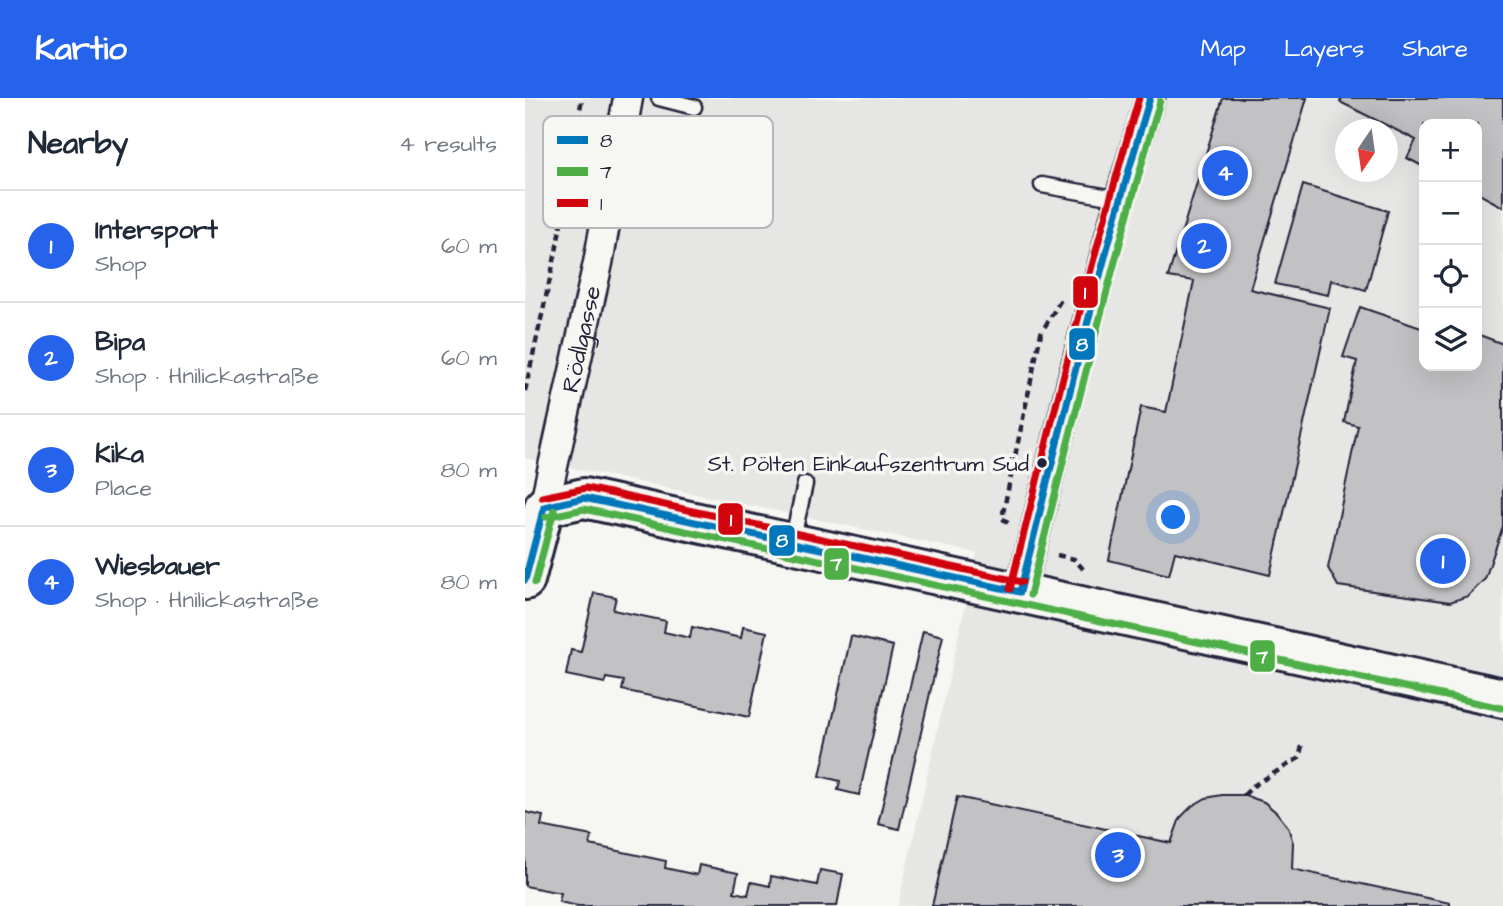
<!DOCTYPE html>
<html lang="en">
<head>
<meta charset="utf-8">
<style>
  body { margin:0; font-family:"Architects Daughter",sans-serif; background:#f2f2f3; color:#1f2937 }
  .controls { position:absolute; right:21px; top:21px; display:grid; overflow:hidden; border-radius:14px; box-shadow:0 7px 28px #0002 }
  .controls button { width:63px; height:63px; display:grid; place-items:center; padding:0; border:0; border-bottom:2px solid #e0e1e3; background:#fff; color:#1f2937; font:35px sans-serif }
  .compass { position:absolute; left:810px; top:21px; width:63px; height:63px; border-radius:50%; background:#fff; box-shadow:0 7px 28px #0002; rotate:193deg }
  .you { position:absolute; left:649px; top:420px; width:24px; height:24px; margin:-18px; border:5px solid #fff; border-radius:50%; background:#1a73e8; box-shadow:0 0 0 10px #1a73e833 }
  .badge { display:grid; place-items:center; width:46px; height:46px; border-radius:50%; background:#2563eb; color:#fff; font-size:23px; font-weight:700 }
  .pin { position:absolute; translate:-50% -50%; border:4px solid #fff; box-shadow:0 2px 7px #0006 }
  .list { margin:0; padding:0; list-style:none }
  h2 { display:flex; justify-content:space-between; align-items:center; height:91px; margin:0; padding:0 28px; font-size:30px }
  h2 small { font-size:23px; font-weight:400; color:#747a83 }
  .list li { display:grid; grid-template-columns:46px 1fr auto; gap:21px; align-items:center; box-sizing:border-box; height:112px; padding:0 28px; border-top:2px solid #e0e1e3 }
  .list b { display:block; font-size:26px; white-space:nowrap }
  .list p { margin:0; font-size:23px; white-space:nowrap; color:#747a83 }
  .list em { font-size:23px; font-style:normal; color:#747a83 }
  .icon { flex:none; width:38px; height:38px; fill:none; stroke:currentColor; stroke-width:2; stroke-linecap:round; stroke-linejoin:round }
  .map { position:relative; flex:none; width:978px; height:808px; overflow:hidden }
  header { display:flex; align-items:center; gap:42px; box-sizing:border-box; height:98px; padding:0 35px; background:#2563eb; color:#fff }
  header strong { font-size:33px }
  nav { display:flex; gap:38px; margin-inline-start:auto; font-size:24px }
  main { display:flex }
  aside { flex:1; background:#fff }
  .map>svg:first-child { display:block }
  .built { fill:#e6e6e4; fill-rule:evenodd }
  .building { fill:#c2c2c4; stroke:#22223b; stroke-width:2 }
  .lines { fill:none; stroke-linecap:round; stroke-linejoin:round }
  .lane-casing { stroke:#22223b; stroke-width:19 }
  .street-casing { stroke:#22223b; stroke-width:33 }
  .secondary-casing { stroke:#22223b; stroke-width:44 }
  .path { stroke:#22223b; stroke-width:4.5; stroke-dasharray:7 5; stroke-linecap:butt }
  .lane { stroke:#f6f6f2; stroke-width:14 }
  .street { stroke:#f6f6f2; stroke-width:28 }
  .secondary { stroke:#f6f6f2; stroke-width:38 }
  .bus-1-casing { stroke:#f6f6f2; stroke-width:12 }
  .bus-2-casing { stroke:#f6f6f2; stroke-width:12 }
  .bus-3-casing { stroke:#f6f6f2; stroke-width:12 }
  .bus-1 { stroke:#0077ba; stroke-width:7 }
  .bus-2 { stroke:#4eaf46; stroke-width:7 }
  .bus-3 { stroke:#d1050d; stroke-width:7 }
  .bus-dot { fill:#22223b; stroke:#f6f6f2; stroke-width:2.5 }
  .labels { text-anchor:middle; stroke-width:7; stroke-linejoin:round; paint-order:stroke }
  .bus-label { font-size:22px; fill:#22223b; stroke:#f6f6f2; text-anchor:end }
  .street-label { font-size:24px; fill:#22223b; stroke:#f6f6f2 }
  .key { fill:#f6f6f2; stroke:#b6b6bb; stroke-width:2 }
  .key-label { font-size:19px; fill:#22223b }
  .line-badge { stroke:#f6f6f2; stroke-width:2.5 }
  .badge-label { font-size:19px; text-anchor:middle; font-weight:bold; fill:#fff }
</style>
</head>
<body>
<header>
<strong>Kartio</strong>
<nav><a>Map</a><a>Layers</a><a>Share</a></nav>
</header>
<main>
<aside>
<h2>Nearby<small>4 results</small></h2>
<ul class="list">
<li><span class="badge">1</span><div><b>Intersport</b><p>Shop</p></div><em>60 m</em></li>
<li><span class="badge">2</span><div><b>Bipa</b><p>Shop · Hnilickastraße</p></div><em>60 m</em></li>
<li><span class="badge">3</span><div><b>Kika</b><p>Place</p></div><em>80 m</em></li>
<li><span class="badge">4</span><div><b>Wiesbauer</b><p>Shop · Hnilickastraße</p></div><em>80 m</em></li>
</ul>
</aside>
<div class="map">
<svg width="978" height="808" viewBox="0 0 978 808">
  <rect width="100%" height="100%" fill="#f6f6f2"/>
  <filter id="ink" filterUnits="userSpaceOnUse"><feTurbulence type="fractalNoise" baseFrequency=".0143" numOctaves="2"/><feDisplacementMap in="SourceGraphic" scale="14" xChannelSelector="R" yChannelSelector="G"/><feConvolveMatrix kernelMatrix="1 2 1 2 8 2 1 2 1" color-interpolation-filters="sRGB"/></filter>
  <g filter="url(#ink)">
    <path class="built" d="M 0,0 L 978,0 L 978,808 L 373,808 L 452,455 L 0,360 ZM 899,26 L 952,26 L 952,268 L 899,268 ZM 820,32 L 862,32 L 862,74 L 820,74 Z"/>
    <path class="building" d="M 698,0 L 782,0 L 725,191 L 805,210 L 745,477 L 650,454 L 644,477 L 584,462 L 616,309 L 641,314 L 669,183 L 643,179 Z
      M 817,0 L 978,0 L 978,109 L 952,95 L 952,26 L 899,26 L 899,69 L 882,60 L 891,42 L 815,4 Z
      M 778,87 L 863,113 L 841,192 L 806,182 L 803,197 L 750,186 Z
      M 835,209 L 899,231 L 899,268 L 952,268 L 952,236 L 978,246 L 978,428 L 960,481 L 943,498 L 925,504 L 813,488 L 803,470 L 833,328 L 819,324 L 832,263 L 818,259 Z
      M 69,495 L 91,499 L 88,512 L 141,523 L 139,534 L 165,540 L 167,529 L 216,540 L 218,529 L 242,534 L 224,619 L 97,592 L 99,583 L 81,580 L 80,585 L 41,577 L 46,552 L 56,554 Z
      M 398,533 L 418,538 L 374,731 L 353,726 Z
      M 326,538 L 368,548 L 334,697 L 313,692 L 315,683 L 295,678 Z
      M 697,697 L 719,697 L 739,704 L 752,715 L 763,729 L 768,745 L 767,771 L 925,805 L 925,808 L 407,808 L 432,699 L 646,745 L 655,720 L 667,708 L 681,700 Z
      M 0,714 L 18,718 L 16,728 L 67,738 L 65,747 L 141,763 L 140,770 L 172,777 L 174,767 L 213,775 L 209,794 L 223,797 L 226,784 L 245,788 L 246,778 L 292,787 L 295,772 L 318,776 L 312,808 L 53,808 L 34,804 L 36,795 L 0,788 Z"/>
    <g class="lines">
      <defs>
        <path id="lane" d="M 134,0 L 169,9
          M 517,87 L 595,101
          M 267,444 L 280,386"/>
        <g id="street">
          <path id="s1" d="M 19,409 L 73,165 L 103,0"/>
          <path d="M 495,494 L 550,272 L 595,101 L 625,0"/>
        </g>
        <path id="secondary" d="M 0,482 L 19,409 L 59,400 L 978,600"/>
      </defs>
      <use href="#lane" class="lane-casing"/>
      <use href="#street" class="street-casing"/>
      <use href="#secondary" class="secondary-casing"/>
      <path class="path" d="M 0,293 L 31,154 L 57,0
        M 483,425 L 477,420 L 516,235 L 538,198
        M 532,457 L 549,461 L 560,473
        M 719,697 L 728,688 L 774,660 L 777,648"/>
      <use href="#lane" class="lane"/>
      <use href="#street" class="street"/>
      <use href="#secondary" class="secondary"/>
      <defs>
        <path id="bus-1" d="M 19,409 L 59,400 L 495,494
          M 0,482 L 19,409
          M 495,494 C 536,329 576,163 625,0"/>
        <path id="bus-2" d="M 21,419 L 59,411 L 976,610
          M 10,485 L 29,412
          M 505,497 C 546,331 587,166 635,3"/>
        <path id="bus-3" d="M 17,399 L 61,390 L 497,484
          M 485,491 C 526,327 566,162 614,0"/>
      </defs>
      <use href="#bus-1" class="bus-1-casing"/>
      <use href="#bus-2" class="bus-2-casing"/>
      <use href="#bus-3" class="bus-3-casing"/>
      <use href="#bus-1" class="bus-1"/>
      <use href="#bus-2" class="bus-2"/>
      <use href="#bus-3" class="bus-3"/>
    </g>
  </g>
  <circle class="bus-dot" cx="517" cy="365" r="6"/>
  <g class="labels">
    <g class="bus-label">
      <text x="504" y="373">St. Pölten Einkaufszentrum Süd</text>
    </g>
    <g class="street-label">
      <text dy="8" stroke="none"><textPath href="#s1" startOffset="172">Rödlgasse</textPath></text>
    </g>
  </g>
  <rect x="18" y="18" width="230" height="112" rx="10" class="key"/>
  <rect x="32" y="38" width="31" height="8" fill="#0077ba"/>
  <rect x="32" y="69" width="31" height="9" fill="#4eaf46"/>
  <rect x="32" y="101" width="31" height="8" fill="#d1050d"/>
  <g class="key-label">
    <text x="75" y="49">8</text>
    <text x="75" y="80">7</text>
    <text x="75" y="112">1</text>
  </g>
  <g class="line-badge">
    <rect x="547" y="177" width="27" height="34" rx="7" fill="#d1050d"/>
    <rect x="543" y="229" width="28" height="34" rx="7" fill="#0077ba"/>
    <rect x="192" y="404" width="27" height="34" rx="7" fill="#d1050d"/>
    <rect x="243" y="426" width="28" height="33" rx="7" fill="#0077ba"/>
    <rect x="298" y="449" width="27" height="34" rx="7" fill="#4eaf46"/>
    <rect x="724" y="541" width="27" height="34" rx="7" fill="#4eaf46"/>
  </g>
  <g class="badge-label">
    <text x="560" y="201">1</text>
    <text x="557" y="253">8</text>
    <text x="206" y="428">1</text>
    <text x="257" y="449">8</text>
    <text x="311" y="472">7</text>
    <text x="737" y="565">7</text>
  </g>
</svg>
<div class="controls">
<button>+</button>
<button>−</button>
<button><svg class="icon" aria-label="locate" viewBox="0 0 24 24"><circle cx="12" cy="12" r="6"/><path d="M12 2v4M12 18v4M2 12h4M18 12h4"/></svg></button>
<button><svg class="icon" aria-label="layers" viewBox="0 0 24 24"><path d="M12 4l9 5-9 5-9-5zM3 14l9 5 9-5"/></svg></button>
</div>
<svg class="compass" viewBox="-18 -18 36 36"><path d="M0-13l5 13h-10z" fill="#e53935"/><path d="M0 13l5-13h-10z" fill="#747a83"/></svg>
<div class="you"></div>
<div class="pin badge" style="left:918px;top:463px">1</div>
<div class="pin badge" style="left:679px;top:148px">2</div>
<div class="pin badge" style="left:593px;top:757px">3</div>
<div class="pin badge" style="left:700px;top:75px">4</div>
</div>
</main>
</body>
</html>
